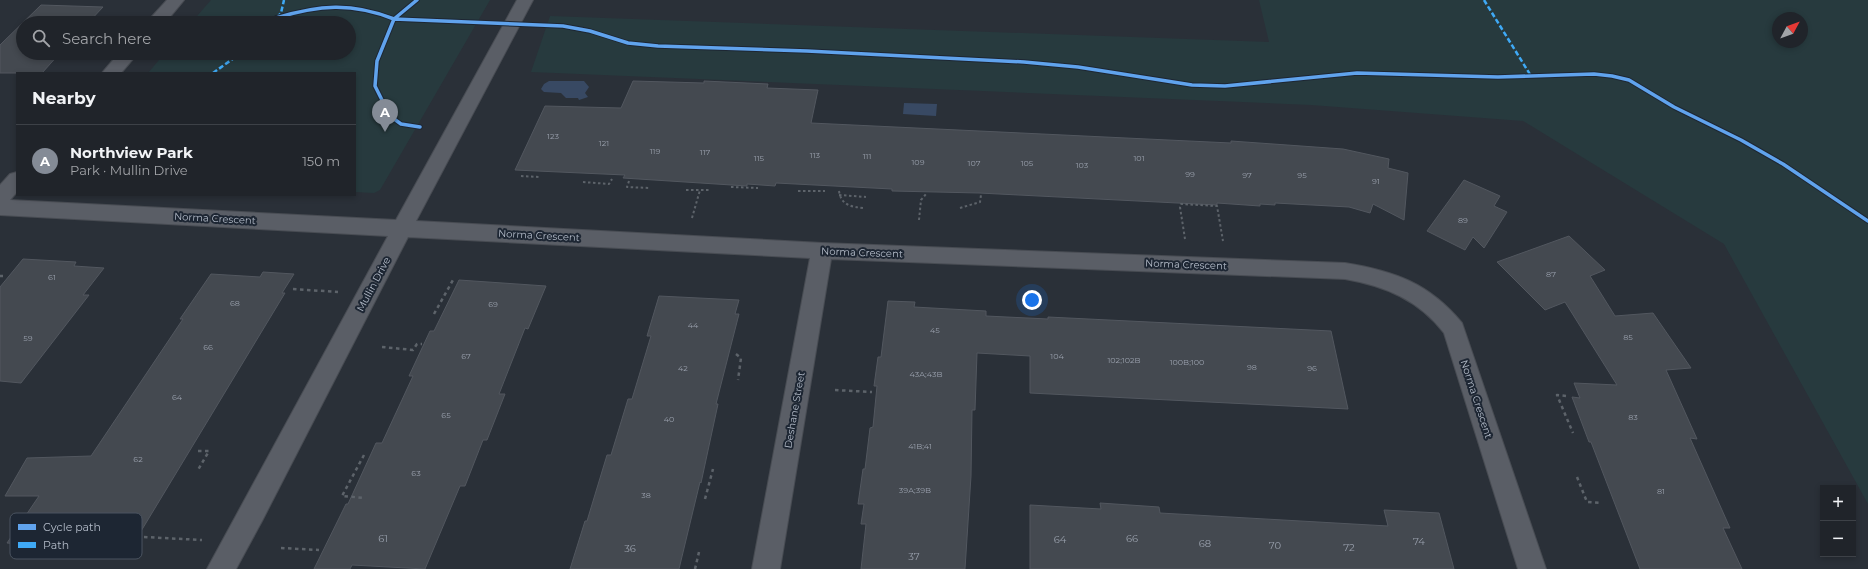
<!DOCTYPE html>
<html lang="en">
<head>
<meta charset="utf-8">
<style>
  body { margin:0; font-family:Montserrat,sans-serif; background:#282c32; color:#f1f3f6 }
  .controls { position:absolute; right:12px; bottom:12px; display:grid; overflow:hidden; border-radius:0px; box-shadow:0 2px 6px #0003 }
  .controls button { width:36px; height:36px; display:grid; place-items:center; padding:0; border:0; border-bottom:1px solid #3d4147; background:#20242a; color:#f1f3f6; font:20px sans-serif }
  .compass { position:absolute; left:1772px; top:12px; width:36px; height:36px; border-radius:50%; background:#20242a; box-shadow:0 2px 6px #0003; rotate:49deg }
  .you { position:absolute; left:1032px; top:300px; width:14px; height:14px; margin:-10px; border:3px solid #fff; border-radius:50%; background:#1a73e8; box-shadow:0 0 0 6px #1a73e833 }
  .badge { display:grid; place-items:center; width:26px; height:26px; border-radius:50%; background:#848b96; color:#fff; font-size:13px; font-weight:700 }
  .pin { position:absolute; translate:-50% -33px; filter:drop-shadow(0 1px 2px #0008) }
  .pin::after { content:''; position:absolute; top:21px; width:14px; height:12px; background:inherit; clip-path:polygon(0 0,100% 0,50% 100%) }
  .list { margin:0; padding:0; list-style:none }
  h2 { display:flex; justify-content:space-between; align-items:center; height:52px; margin:0; padding:0 16px; font-size:17px }
  h2 small { font-size:13px; font-weight:400; color:#a2a4a8 }
  .list li { display:grid; grid-template-columns:26px 1fr auto; gap:12px; align-items:center; box-sizing:border-box; height:72px; padding:0 16px; border-top:1px solid #3d4147 }
  .list b { display:block; font-size:15px; white-space:nowrap }
  .list p { margin:0; font-size:13px; white-space:nowrap; color:#a2a4a8 }
  .list em { font-size:13px; font-style:normal; color:#a2a4a8 }
  .icon { flex:none; width:22px; height:22px; fill:none; stroke:currentColor; stroke-width:2; stroke-linecap:round; stroke-linejoin:round }
  .map { position:relative; flex:none; width:1868px; height:569px; overflow:hidden }
  .search { position:absolute; background:#20242a; box-shadow:0 2px 6px #0003; left:16px; top:16px; width:340px; height:44px; display:flex; align-items:center; gap:10px; box-sizing:border-box; padding:0 14px; border-radius:22px; color:#a2a4a8; font-size:15px }
  .panel { position:absolute; background:#20242a; box-shadow:0 2px 6px #0003; left:16px; top:72px; width:340px; height:124px; border-radius:0px }
  .map>svg:first-child { display:block }
  .green { fill:#273a3e; fill-rule:evenodd }
  .water { fill:#384963 }
  .building { fill:#444950; stroke:#52575f }
  .lines { fill:none; stroke-linecap:round; stroke-linejoin:round }
  .minor-casing { stroke:#484c53; stroke-width:2 }
  .path-far1 { stroke:#5d636a; stroke-width:2; stroke-dasharray:2.5 2.5; stroke-linecap:butt }
  .path { stroke:#5d636a; stroke-width:2.5; stroke-dasharray:3.5 3.5; stroke-linecap:butt }
  .minor { fill:#5a5e66; fill-rule:evenodd }
  .quiet { stroke:#3fa9f5; stroke-width:2.5; stroke-dasharray:5 2.5; stroke-linecap:butt }
  .cycleway-casing { stroke:#1d2633; stroke-width:5.5 }
  .cycleway { stroke:#60a3ed; stroke-width:3.5 }
  .labels { text-anchor:middle; stroke-width:4; stroke-linejoin:round; paint-order:stroke }
  .number-label { font-size:8px; fill:#989fab }
  .street-label { font-size:10px; fill:#b4bcc9; stroke:#1d2633 }
  .near-number-label { font-size:10px; fill:#989fab }
  .key { fill:#1d2633; stroke:#4a5360; stroke-width:1 }
  .key-label { font-size:11px; fill:#b4bcc9 }
</style>
</head>
<body>
<div class="map">
<svg width="1868" height="569" viewBox="0 0 1868 569">
  <rect width="100%" height="100%" fill="#2a3038"/>
  <path class="green" d="M 211,0 L 490,0 L 380,190 L 374,193 L 355,192 L 355,73 L 148,73 L 165,53 L 349,53 L 349,23 L 191,23 Z
    M 1259,0 L 1868,0 L 1868,504 L 1724,244 L 1523,121 L 1311,105 L 531,72 L 550,16 L 1269,42 ZM 1778,18 L 1802,18 L 1802,42 L 1778,42 Z"/>
  <path class="water" d="M 549,81 L 584,81 L 589,87 L 585,93 L 588,97 L 579,100 L 578,98 L 566,98 L 561,93 L 544,92 L 541,89 L 544,84 Z
    M 904,103 L 937,104 L 936,116 L 903,114 Z"/>
  <path class="building" d="M 41,5 L 103,7 L 88,23 L 23,23 L 23,53 L 60,53 L 42,73 L 0,73 L 0,45 Z
    M 633,81 L 704,83 L 704,81 L 768,84 L 767,88 L 818,90 L 811,123 L 1231,143 L 1231,141 L 1343,149 L 1389,159 L 1388,168 L 1408,173 L 1404,220 L 1373,204 L 1370,213 L 1349,207 L 1275,203 L 1275,205 L 1260,204 L 1260,206 L 1217,203 L 1217,205 L 979,193 L 892,191 L 892,189 L 776,183 L 775,186 L 747,184 L 747,186 L 623,178 L 625,175 L 515,170 L 545,106 L 621,108 Z
    M 1464,180 L 1500,196 L 1494,206 L 1507,212 L 1484,248 L 1473,237 L 1465,250 L 1427,231 Z
    M 1569,236 L 1605,270 L 1590,276 L 1615,316 L 1653,313 L 1691,368 L 1666,370 L 1697,439 L 1690,438 L 1730,528 L 1723,528 L 1742,569 L 1640,569 L 1591,442 L 1589,442 L 1572,397 L 1580,398 L 1574,383 L 1617,385 L 1565,302 L 1545,310 L 1497,262 Z
    M 23,259 L 76,262 L 74,266 L 104,268 L 83,295 L 89,295 L 21,383 L 0,381 L 0,287 Z
    M 263,272 L 294,274 L 282,293 L 285,293 L 126,556 L 32,548 L 34,545 L 7,543 L 39,496 L 5,496 L 27,458 L 91,456 L 183,319 L 180,319 L 211,274 L 260,277 Z
    M 459,280 L 546,286 L 528,329 L 525,328 L 499,394 L 505,394 L 487,440 L 483,440 L 465,486 L 460,486 L 425,569 L 352,565 L 350,569 L 314,569 L 346,504 L 348,504 L 376,443 L 382,443 L 413,376 L 409,376 L 430,331 L 434,331 Z
    M 659,296 L 739,300 L 735,314 L 739,314 L 716,404 L 718,404 L 701,483 L 700,482 L 679,569 L 570,569 L 585,521 L 587,521 L 607,455 L 611,455 L 628,399 L 632,399 L 651,336 L 647,336 Z
    M 888,301 L 915,302 L 914,307 L 986,311 L 986,316 L 1048,319 L 1048,317 L 1331,331 L 1348,409 L 1030,393 L 1030,356 L 977,353 L 975,410 L 972,410 L 971,476 L 965,569 L 861,569 L 866,524 L 861,524 L 864,504 L 858,504 L 863,469 L 865,469 L 870,428 L 873,427 L 877,386 L 874,386 L 878,357 L 881,357 Z
    M 1100,503 L 1159,507 L 1160,513 L 1388,526 L 1384,510 L 1439,513 L 1454,569 L 1030,569 L 1030,505 L 1101,509 Z"/>
  <g class="lines">
    <defs>
      <path id="minor" d="M 167,0 L 184,0 L 165,23 L 146,23 Z
        M 517,0 L 533,0 L 416,221 L 822,243 L 1345,263 C 1394,271 1429,283 1462,323 L 1546,569 L 1518,569 L 1444,333 C 1419,300 1385,286 1345,279 L 831,259 L 780,569 L 752,569 L 810,258 L 408,237 L 262,521 L 236,569 L 207,569 L 388,236 L 0,215 L 0,185 L 10,174 L 17,172 L 17,192 L 10,200 L 396,220 Z
        M 119,53 L 138,53 L 121,73 L 102,73 Z"/>
    </defs>
    <use href="#minor" class="minor-casing"/>
    <path class="path-far1" d="M 521,176 L 539,177
      M 629,181 L 627,187 L 649,188
      M 583,182 L 609,184 L 612,179
      M 731,187 L 758,188
      M 686,190 L 709,190
      M 798,191 L 825,191
      M 839,191 C 841,205 851,207 864,208
      M 839,195 L 866,197
      M 960,208 L 980,202 L 981,195
      M 692,218 L 700,190
      M 919,220 L 921,200 L 926,194
      M 1185,239 L 1180,207 L 1181,204 L 1217,206 L 1223,241"/>
    <path class="path" d="M 0,276 L 3,276
      M 293,289 L 338,292
      M 434,314 L 453,280
      M 382,347 L 413,350 L 417,344 L 422,344
      M 736,354 L 741,358 L 738,380
      M 835,390 L 872,392
      M 1566,396 L 1557,395 L 1573,433
      M 198,451 L 209,451 L 198,470
      M 364,455 L 342,496 L 365,498
      M 1577,477 L 1587,502 L 1601,503
      M 705,499 L 713,469
      M 144,537 L 202,540
      M 281,548 L 319,550
      M 695,569 L 699,552"/>
    <use href="#minor" class="minor"/>
    <path class="quiet" d="M 1484,0 L 1531,76
      M 272,23 L 281,13 L 284,0
      M 213,73 L 241,53"/>
    <defs>
      <path id="cycleway" d="M 417,0 L 394,19 L 377,61 L 375,86 L 390,116 L 401,124 L 420,127
        M 276,18 C 319,5 351,2 394,19 L 563,26 L 590,31 L 628,43 L 658,46 L 807,51 L 1024,62 L 1078,67 L 1192,85 L 1225,86 L 1357,73 L 1498,77 L 1594,74 L 1612,76 L 1629,80 L 1674,107 L 1741,140 L 1783,164 L 1868,221"/>
    </defs>
    <use href="#cycleway" class="cycleway-casing"/>
    <use href="#cycleway" class="cycleway"/>
  </g>
  <g class="labels">
    <g class="number-label">
      <text x="553" y="139">123</text>
      <text x="604" y="146">121</text>
      <text x="655" y="154">119</text>
      <text x="705" y="155">117</text>
      <text x="815" y="158">113</text>
      <text x="867" y="159">111</text>
      <text x="759" y="161">115</text>
      <text x="1139" y="161">101</text>
      <text x="918" y="165">109</text>
      <text x="974" y="166">107</text>
      <text x="1027" y="166">105</text>
      <text x="1082" y="168">103</text>
      <text x="1190" y="177">99</text>
      <text x="1247" y="178">97</text>
      <text x="1302" y="178">95</text>
      <text x="1376" y="184">91</text>
      <text x="1463" y="223">89</text>
      <text x="1551" y="277">87</text>
      <text x="52" y="280">61</text>
      <text x="235" y="306">68</text>
      <text x="493" y="307">69</text>
      <text x="693" y="328">44</text>
      <text x="935" y="333">45</text>
      <text x="1628" y="340">85</text>
      <text x="28" y="341">59</text>
      <text x="208" y="350">66</text>
      <text x="466" y="359">67</text>
      <text x="1057" y="359">104</text>
      <text x="1124" y="363">102;102B</text>
      <text x="1187" y="365">100B;100</text>
      <text x="1252" y="370">98</text>
      <text x="683" y="371">42</text>
      <text x="1312" y="371">96</text>
      <text x="926" y="377">43A;43B</text>
      <text x="177" y="400">64</text>
      <text x="446" y="418">65</text>
      <text x="1633" y="420">83</text>
      <text x="669" y="422">40</text>
      <text x="920" y="449">41B;41</text>
      <text x="138" y="462">62</text>
      <text x="416" y="476">63</text>
      <text x="915" y="493">39A;39B</text>
      <text x="1661" y="494">81</text>
      <text x="646" y="498">38</text>
    </g>
    <g class="street-label">
      <text transform="translate(215 218) rotate(3)" y="4">Norma Crescent</text>
      <text transform="translate(539 235) rotate(3)" y="4">Norma Crescent</text>
      <text transform="translate(862 252) rotate(2)" y="4">Norma Crescent</text>
      <text transform="translate(1186 264) rotate(2)" y="4">Norma Crescent</text>
      <text transform="translate(373 284) rotate(-62)" y="4">Mullin Drive</text>
      <text transform="translate(1477 399) rotate(72)" y="4">Norma Crescent</text>
      <text transform="translate(794 410) rotate(-80)" y="4">Deshane Street</text>
    </g>
    <g class="near-number-label">
      <text x="383" y="542">61</text>
      <text x="1132" y="542">66</text>
      <text x="1060" y="543">64</text>
      <text x="1419" y="545">74</text>
      <text x="1205" y="547">68</text>
      <text x="1275" y="549">70</text>
      <text x="1349" y="551">72</text>
      <text x="630" y="552">36</text>
      <text x="914" y="560">37</text>
    </g>
  </g>
  <rect x="10" y="513" width="132" height="46" rx="6" class="key"/>
  <rect x="18" y="524" width="18" height="6" fill="#60a3ed"/>
  <rect x="18" y="542" width="18" height="6" fill="#3fa9f5"/>
  <g class="key-label">
    <text x="43" y="531">Cycle path</text>
    <text x="43" y="549">Path</text>
  </g>
</svg>
<div class="controls">
<button>+</button>
<button>−</button>
</div>
<svg class="compass" viewBox="-18 -18 36 36"><path d="M0-13l5 13h-10z" fill="#e53935"/><path d="M0 13l5-13h-10z" fill="#a2a4a8"/></svg>
<div class="you"></div>
<div class="pin badge" style="left:385px;top:132px">A</div>
<div class="search"><svg class="icon" aria-label="search" viewBox="0 0 24 24"><circle cx="10" cy="10" r="6"/><path d="M15 15l6 6"/></svg>Search here</div>
<section class="panel">
<h2>Nearby<small></small></h2>
<ul class="list">
<li><span class="badge">A</span><div><b>Northview Park</b><p>Park · Mullin Drive</p></div><em>150 m</em></li>
</ul>
</section>
</div>
</body>
</html>
